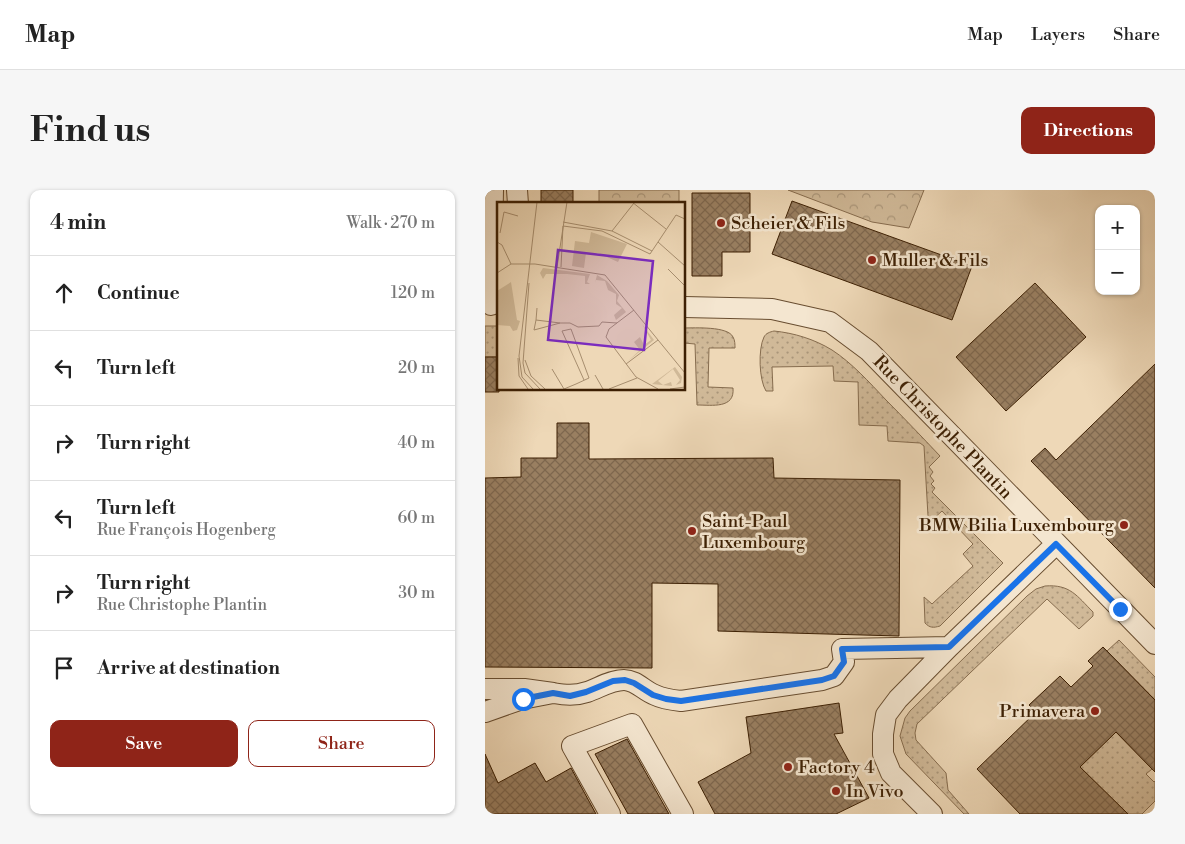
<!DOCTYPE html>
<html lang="en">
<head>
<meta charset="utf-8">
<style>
  body { margin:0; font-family:"Libre Bodoni",serif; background:#f6f6f6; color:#222 }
  .controls { position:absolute; right:15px; top:15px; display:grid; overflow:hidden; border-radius:10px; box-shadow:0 1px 4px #0004 }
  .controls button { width:45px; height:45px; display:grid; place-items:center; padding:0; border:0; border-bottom:1px solid #e0e0e0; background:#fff; color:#222; font:25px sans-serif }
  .stop { position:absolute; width:15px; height:15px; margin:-11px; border:4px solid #1a73e8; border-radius:50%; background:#fff }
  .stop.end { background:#1a73e8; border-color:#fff; box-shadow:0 1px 5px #0008 }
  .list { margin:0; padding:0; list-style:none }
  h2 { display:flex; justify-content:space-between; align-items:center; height:65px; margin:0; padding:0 20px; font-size:21px }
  h2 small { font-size:16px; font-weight:400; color:#767676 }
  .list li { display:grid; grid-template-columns:32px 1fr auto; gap:15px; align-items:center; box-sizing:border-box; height:75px; padding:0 20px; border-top:1px solid #e0e0e0 }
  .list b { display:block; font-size:19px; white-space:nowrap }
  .list p { margin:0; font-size:16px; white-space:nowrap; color:#767676 }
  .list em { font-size:16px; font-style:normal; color:#767676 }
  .actions { display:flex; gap:10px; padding:15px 20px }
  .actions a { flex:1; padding:11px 0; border:1px solid #8f2418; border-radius:10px; text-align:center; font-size:18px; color:#8f2418 }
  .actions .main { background:#8f2418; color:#fff }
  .icon { flex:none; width:28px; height:28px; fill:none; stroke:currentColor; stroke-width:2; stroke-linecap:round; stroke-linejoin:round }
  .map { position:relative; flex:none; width:670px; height:624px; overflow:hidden; border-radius:10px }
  header { display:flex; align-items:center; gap:30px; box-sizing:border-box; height:70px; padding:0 25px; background:#fff; border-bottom:1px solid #e0e0e0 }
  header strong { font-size:24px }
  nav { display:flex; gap:28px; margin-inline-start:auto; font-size:18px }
  .intro { display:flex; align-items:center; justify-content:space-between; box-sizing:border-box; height:120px; padding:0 30px }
  h1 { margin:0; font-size:35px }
  .button { padding:12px 22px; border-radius:10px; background:#8f2418; color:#fff; font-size:18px; font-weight:700 }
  main { display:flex; gap:30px; padding:0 30px }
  aside { flex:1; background:#fff; border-radius:10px; box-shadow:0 1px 4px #0004 }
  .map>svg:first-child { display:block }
  .grass { fill:url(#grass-dots); stroke:#866c4e }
  .forest { fill:url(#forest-crowns); stroke:#866c4e }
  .building { fill:url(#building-cross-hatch); stroke:#3c1f03 }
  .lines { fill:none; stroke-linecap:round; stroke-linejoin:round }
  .minor-casing { stroke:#684d30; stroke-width:22 }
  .minor { stroke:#f4e6d0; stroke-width:20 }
  .route { stroke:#1a73e8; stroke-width:6 }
  .poi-dot { fill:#8f2418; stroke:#f4e6d0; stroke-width:2 }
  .labels { text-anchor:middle; stroke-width:5; stroke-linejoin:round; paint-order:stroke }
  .poi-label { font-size:18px; fill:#3c1f03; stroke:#f4e6d0; text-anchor:start }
  .street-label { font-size:18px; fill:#3c1f03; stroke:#f4e6d0 }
  .inset-road { fill:none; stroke:#a78e6f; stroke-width:1 }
  .view { fill:#7b2cbf; fill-opacity:0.15; stroke:#7b2cbf; stroke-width:2.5 }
  .inset-edge { fill:none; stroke:#3c1f03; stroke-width:2.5 }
</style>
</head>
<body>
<header>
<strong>Map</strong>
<nav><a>Map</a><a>Layers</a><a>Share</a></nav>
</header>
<div class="intro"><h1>Find us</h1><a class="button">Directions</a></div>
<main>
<aside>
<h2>4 min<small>Walk · 270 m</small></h2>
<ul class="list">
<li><svg class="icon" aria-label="ahead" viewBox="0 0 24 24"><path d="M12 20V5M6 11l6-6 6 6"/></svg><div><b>Continue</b></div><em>120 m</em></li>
<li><svg class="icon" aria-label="left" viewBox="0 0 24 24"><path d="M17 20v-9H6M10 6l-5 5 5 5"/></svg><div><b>Turn left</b></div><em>20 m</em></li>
<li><svg class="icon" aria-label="right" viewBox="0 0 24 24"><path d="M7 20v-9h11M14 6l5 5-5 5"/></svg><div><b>Turn right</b></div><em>40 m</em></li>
<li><svg class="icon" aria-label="left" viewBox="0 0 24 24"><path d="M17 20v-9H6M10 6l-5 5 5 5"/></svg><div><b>Turn left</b><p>Rue François Hogenberg</p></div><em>60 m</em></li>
<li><svg class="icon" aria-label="right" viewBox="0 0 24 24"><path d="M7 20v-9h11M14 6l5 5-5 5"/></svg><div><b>Turn right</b><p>Rue Christophe Plantin</p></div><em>30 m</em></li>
<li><svg class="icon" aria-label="arrive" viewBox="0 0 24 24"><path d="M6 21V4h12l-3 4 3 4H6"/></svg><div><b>Arrive at destination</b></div></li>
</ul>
<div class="actions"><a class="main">Save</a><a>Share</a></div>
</aside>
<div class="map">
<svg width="670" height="624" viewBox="0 0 670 624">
  <defs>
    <pattern id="grass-dots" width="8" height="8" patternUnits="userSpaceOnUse" patternTransform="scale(1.25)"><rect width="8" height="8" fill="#d0b998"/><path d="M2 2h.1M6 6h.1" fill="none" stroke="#aa967a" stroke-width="1.8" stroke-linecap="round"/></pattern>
    <pattern id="forest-crowns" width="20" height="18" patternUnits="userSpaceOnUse" patternTransform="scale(1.25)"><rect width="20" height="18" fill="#d0b998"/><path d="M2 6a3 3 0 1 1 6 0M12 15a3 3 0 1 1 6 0" fill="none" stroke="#aa967a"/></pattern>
    <pattern id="building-cross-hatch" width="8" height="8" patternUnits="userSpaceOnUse" patternTransform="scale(1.25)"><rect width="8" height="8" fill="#997f61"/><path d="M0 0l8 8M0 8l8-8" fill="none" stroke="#7e674e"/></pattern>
  </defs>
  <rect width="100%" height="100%" fill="#eed8b7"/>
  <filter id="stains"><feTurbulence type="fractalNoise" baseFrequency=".004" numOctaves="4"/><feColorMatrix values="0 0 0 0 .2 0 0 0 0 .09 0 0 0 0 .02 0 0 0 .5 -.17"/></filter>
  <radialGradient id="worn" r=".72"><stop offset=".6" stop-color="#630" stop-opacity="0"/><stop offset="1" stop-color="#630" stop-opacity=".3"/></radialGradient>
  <path class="grass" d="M 0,136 L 14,136 L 14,167 L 0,167 Z
    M 199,138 C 210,138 243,136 248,147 C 250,150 250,155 250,158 L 224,158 L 223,197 L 248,198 C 250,219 227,215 212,215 L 210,154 L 199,153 Z
    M 289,141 C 309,143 329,149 347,160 C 367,173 384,192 401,210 C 419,228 437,247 455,266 L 444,277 L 448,282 L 445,286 L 449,291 L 446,294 L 450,298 L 447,302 L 518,373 L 455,436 C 448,438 445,438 440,433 L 439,407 L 447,414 L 488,376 L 478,364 L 488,354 L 457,321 L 447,330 L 443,326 L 439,256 L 435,253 L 403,251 L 402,236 L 374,235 L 373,192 L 349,191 L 348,176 L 287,177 L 288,201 L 281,201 C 274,190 273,159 279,147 C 281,143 285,142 289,141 Z
    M 560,396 C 585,394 592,406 608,422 L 608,426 L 594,439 L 562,409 L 432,534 L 430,543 L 431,550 L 461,583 L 463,600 L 484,624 L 479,624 L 421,564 L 415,546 L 420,528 L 425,521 L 542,406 L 551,399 Z
    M 634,450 L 670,487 L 670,510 L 622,461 Z
    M 631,542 L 667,579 L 661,584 L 669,592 L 670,591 L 670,611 L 657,624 L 643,624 L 595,577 Z"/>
  <path class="forest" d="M 114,0 L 194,0 L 194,14 L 114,14 Z
    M 303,0 L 439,0 L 424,38 L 387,32 Z"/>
  <path class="building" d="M 56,0 L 88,0 L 88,14 L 56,14 Z
    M 207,3 L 265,3 L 265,62 L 237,62 L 237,86 L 207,86 Z
    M 307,11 L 487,76 L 467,130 L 287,64 Z
    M 550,93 L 601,147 L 521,221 L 471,167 Z
    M 0,167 L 14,167 L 14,202 L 0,202 Z
    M 670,174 L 670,398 L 546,271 L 560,258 L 571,270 Z
    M 72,233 L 104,233 L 104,269 L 288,268 L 289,288 L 415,290 L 414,446 L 233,441 L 233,394 L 167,393 L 167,478 L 0,477 L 0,288 L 36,287 L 36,268 L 72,268 Z
    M 618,457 L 670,510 L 670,582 L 631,542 L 595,577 L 643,624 L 535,624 L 492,579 L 551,522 L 544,515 L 575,486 L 586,497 L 608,476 L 603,471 Z
    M 354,513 L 358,543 L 349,544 L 384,608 L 351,624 L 230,624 L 213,592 L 266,563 L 261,527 Z
    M 142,549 L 184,624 L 143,624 L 110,564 Z
    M 0,564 L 13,593 L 50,573 L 61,592 L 86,578 L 111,624 L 0,624 Z"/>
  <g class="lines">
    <defs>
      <path id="minor" d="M 32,0 L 33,14
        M 6,115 L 8,0
        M 199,117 L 287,119 L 345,132 L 384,161 L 670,454
        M 0,499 L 39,499 L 68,503 L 37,509 L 0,522
        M 68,503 C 80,505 90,506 102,502 C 114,498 126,490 139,490 C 151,490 159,501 170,505 C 178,509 187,510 196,511 L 337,490 L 349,486 L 359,472 L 357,459 L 464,457
        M 125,624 L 87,556 L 147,534 L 198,624
        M 447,624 L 406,583 L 398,564 L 398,544 L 401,525 L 413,509 L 464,457 L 571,354"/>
    </defs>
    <use href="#minor" class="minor-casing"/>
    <use href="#minor" class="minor"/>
  </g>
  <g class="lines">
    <path class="route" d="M 38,509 L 68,503 L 85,506 L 101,502 L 128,491 L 140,490 L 149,493 L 168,505 L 181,509 L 196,511 L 337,490 L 349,486 L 359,472 L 357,459 L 464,457 L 571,354 L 635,419"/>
  </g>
  <g class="poi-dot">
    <circle cx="236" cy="33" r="5"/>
    <circle cx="387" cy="70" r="5"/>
    <circle cx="639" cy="335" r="5"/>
    <circle cx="207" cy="341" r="5"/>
    <circle cx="610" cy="521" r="5"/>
    <circle cx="303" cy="577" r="5"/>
    <circle cx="351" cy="601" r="5"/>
  </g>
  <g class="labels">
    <g class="poi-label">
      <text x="246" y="39">Scheier &amp; Fils</text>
      <text x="397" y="76">Muller &amp; Fils</text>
      <text x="217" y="337">Saint-Paul<tspan x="217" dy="21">Luxembourg</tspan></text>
      <text x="629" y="341" text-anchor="end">BMW Bilia Luxembourg</text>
      <text x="600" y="527" text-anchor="end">Primavera</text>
      <text x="313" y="583">Factory 4</text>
      <text x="361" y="607">In Vivo</text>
    </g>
    <g class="street-label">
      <text transform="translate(458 237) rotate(46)" y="6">Rue Christophe Plantin</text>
    </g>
  </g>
  <g transform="translate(12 12)">
    <rect width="188" height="188" fill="#eed8b7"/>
    <path d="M 46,66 L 93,72 L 90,80 L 93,82 L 88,82 L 88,74 L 70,72 L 49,72 L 46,77 L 43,71 ZM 100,73 L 110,79 L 122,93 L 120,99 L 129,110 L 119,118 L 117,113 L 125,106 L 119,102 L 119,92 L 111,88 L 108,79 L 99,78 L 98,81 ZM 145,122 L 157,138 L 131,159 L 143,148 L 137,140 L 143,135 L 147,143 L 154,138 ZM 178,165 L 185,175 L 184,181 L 179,183 L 183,178 L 176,167 L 161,179 L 166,183 L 174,180 L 175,184 L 155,182 Z" fill="#d0b998"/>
    <path d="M 94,30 L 130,42 L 121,60 L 101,51 L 89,51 L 87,66 L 75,64 L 78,39 L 92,41 ZM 14,80 L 20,118 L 23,119 L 20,128 L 16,129 L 13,124 L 0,123 L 0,89 Z" fill="#d0b998"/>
    <path class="inset-road" d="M 135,0 L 169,27M 66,20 L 115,29 L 155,49M 66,24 L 105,29 L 153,52 L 179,13 L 188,17M 115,29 L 137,1M 3,31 L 7,10 L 21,14M 0,40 L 5,43 L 14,62M 161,40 L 188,64M 60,65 L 70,0M 64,65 L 66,24M 171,67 L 188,84M 0,71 L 14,62 L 38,62 L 108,73 L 188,171M 32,81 L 26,161 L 28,171 L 43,187M 137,108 L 112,127 L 109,135 L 139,175 L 161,187M 39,118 L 37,128 L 63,121 L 39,118 L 40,106M 63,121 L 73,121 L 81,125 L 102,124 L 105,120 L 120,121M 21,156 L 22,174 L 31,187M 28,158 L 34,174 L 48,187M 129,162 L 161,138M 55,167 L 67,187 L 79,182 L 92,176 L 74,127 L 65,129 L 87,178M 98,173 L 106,187M 36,187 L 25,175 L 22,154 L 40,0M 112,187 L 140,176M 173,187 L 188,185"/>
    <path class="view" d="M 61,48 L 156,59 L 147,148 L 51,138 Z"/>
    <rect width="188" height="188" class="inset-edge"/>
  </g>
  <rect width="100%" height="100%" filter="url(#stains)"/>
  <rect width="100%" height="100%" fill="url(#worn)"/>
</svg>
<div class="controls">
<button>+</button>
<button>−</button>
</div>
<div class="stop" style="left:38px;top:509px"></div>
<div class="stop end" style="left:635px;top:419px"></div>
</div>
</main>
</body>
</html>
